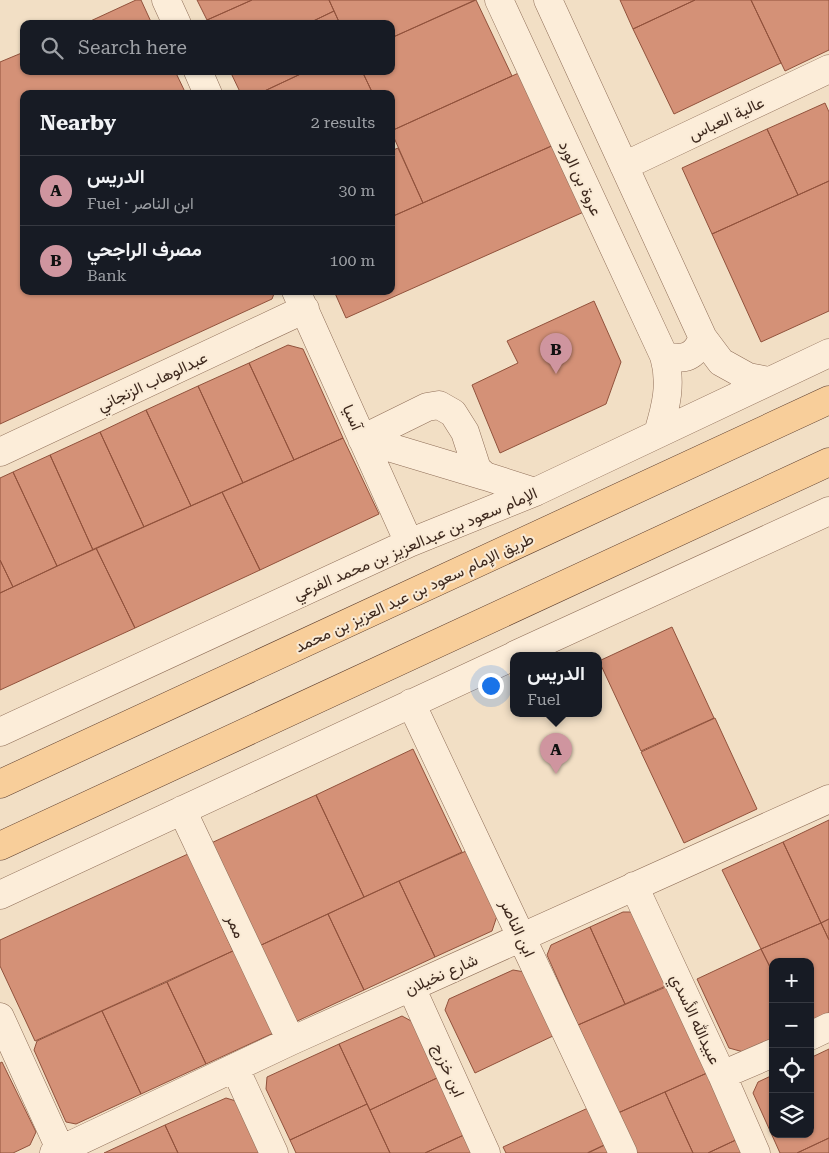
<!DOCTYPE html>
<html lang="en">
<head>
<meta charset="utf-8">
<style>
  body { margin:0; font-family:"Roboto Serif",Vazirmatn,serif; background:#20242c; color:#f1f3f6 }
  .controls { position:absolute; right:15px; bottom:15px; display:grid; overflow:hidden; border-radius:10px; box-shadow:0 1px 4px #0004 }
  .controls button { width:45px; height:45px; display:grid; place-items:center; padding:0; border:0; border-bottom:1px solid #363941; background:#171b24; color:#f1f3f6; font:25px sans-serif }
  .you { position:absolute; left:490px; top:685px; width:18px; height:18px; margin:-12px; border:4px solid #fff; border-radius:50%; background:#1a73e8; box-shadow:0 0 0 8px #1a73e833 }
  .badge { display:grid; place-items:center; width:32px; height:32px; border-radius:50%; background:#cf959f; color:#111; font-size:16px; font-weight:700 }
  .pin { position:absolute; translate:-50% -41px; filter:drop-shadow(0 1px 2px #0008) }
  .pin::after { content:''; position:absolute; top:26px; width:18px; height:15px; background:inherit; clip-path:polygon(0 0,100% 0,50% 100%) }
  .popup { position:absolute; left:510px; top:652px; width:92px; height:65px; box-sizing:border-box; display:grid; place-content:center; border-radius:10px; background:#171b24; filter:drop-shadow(0 1px 4px #0005); font-size:16px; white-space:nowrap; color:#9ea1a6 }
  .popup b { font-size:19px; color:#f1f3f6 }
  .popup::after { content:''; position:absolute; left:50%; top:100%; margin-left:-10px; border:10px solid transparent; border-top-color:#171b24 }
  .list { margin:0; padding:0; list-style:none }
  h2 { display:flex; justify-content:space-between; align-items:center; height:65px; margin:0; padding:0 20px; font-size:21px }
  h2 small { font-size:16px; font-weight:400; color:#9ea1a6 }
  .list li { display:grid; grid-template-columns:32px 1fr auto; gap:15px; align-items:center; box-sizing:border-box; height:70px; padding:0 20px; border-top:1px solid #363941 }
  .list b { display:block; font-size:19px; white-space:nowrap }
  .list p { margin:0; font-size:16px; white-space:nowrap; color:#9ea1a6 }
  .list em { font-size:16px; font-style:normal; color:#9ea1a6 }
  .icon { flex:none; width:28px; height:28px; fill:none; stroke:currentColor; stroke-width:2; stroke-linecap:round; stroke-linejoin:round }
  .map { position:relative; flex:none; width:829px; height:1153px; overflow:hidden }
  .search { position:absolute; background:#171b24; box-shadow:0 1px 4px #0004; left:20px; top:20px; width:375px; height:55px; display:flex; align-items:center; gap:12px; box-sizing:border-box; padding:0 18px; border-radius:10px; color:#9ea1a6; font-size:19px }
  .panel { position:absolute; background:#171b24; box-shadow:0 1px 4px #0004; left:20px; top:90px; width:375px; height:205px; border-radius:10px }
  .map>svg:first-child { display:block }
  .building { fill:#d49177; stroke:#91523c }
  .lines { fill:none; stroke-linecap:round; stroke-linejoin:round }
  .minor-casing { stroke:#8f6e58; stroke-width:29 }
  .major-casing { stroke:#5d3d2d; stroke-width:29 }
  .minor { stroke:#fcedd9; stroke-width:28 }
  .major { stroke:#f8ce9a; stroke-width:28 }
  .labels { text-anchor:middle; stroke-width:4; stroke-linejoin:round; paint-order:stroke }
  .street-label { font-size:16px; fill:#3e291e; stroke:#f9ead5 }
</style>
</head>
<body>
<div class="map">
<svg width="829" height="1153" viewBox="0 0 829 1153">
  <rect width="100%" height="100%" fill="#f2dfc5"/>
  <path class="building" d="M 136,0 L 141,0 L 152,24 L 84,24 Z
    M 197,0 L 252,0 L 207,20 Z
    M 252,0 L 329,0 L 334,11 L 307,24 L 209,24 L 207,20 Z
    M 329,0 L 475,0 L 391,38 L 391,24 L 340,24 Z
    M 476,0 L 512,76 L 391,131 L 391,94 L 373,94 L 362,71 L 391,71 L 391,38 Z
    M 620,0 L 695,0 L 633,29 Z
    M 695,0 L 751,0 L 781,63 L 674,114 L 633,29 Z
    M 751,0 L 829,0 L 829,50 L 785,71 Z
    M 334,11 L 340,24 L 307,24 Z
    M 24,52 L 24,71 L 175,71 L 186,94 L 24,94 L 24,291 L 275,291 L 272,299 L 0,424 L 0,62 Z
    M 230,71 L 307,71 L 258,94 L 241,94 Z
    M 307,71 L 362,71 L 373,94 L 258,94 Z
    M 523,71 L 556,144 L 423,203 L 391,131 Z
    M 825,103 L 829,112 L 829,181 L 798,195 L 767,129 Z
    M 767,129 L 798,195 L 712,234 L 682,168 Z
    M 556,144 L 586,211 L 346,318 L 334,291 L 391,291 L 391,217 Z
    M 398,148 L 423,203 L 391,217 L 391,151 Z
    M 829,181 L 829,311 L 761,342 L 712,234 Z
    M 594,301 L 621,362 L 606,404 L 500,453 L 472,385 L 518,363 L 507,341 Z
    M 288,345 L 303,349 L 343,438 L 294,460 L 249,363 Z
    M 249,363 L 294,460 L 243,483 L 198,386 Z
    M 198,386 L 243,483 L 191,506 L 146,410 Z
    M 146,410 L 191,506 L 144,527 L 100,432 Z
    M 100,432 L 144,527 L 93,550 L 50,455 Z
    M 343,438 L 379,514 L 260,570 L 222,492 Z
    M 50,455 L 93,550 L 57,566 L 13,472 Z
    M 13,472 L 57,566 L 13,587 L 0,560 L 0,478 Z
    M 222,492 L 260,570 L 135,628 L 96,548 Z
    M 96,548 L 135,628 L 0,690 L 0,593 Z
    M 0,560 L 13,587 L 0,593 Z
    M 672,627 L 714,718 L 641,751 L 599,661 Z
    M 715,718 L 757,809 L 684,843 L 641,752 Z
    M 413,749 L 462,852 L 364,897 L 316,795 Z
    M 316,795 L 364,897 L 257,947 L 209,844 Z
    M 829,820 L 829,919 L 821,923 L 783,842 Z
    M 783,842 L 821,923 L 761,949 L 722,870 Z
    M 466,851 L 497,916 L 492,931 L 435,957 L 399,881 Z
    M 188,854 L 233,951 L 35,1041 L 0,966 L 0,940 Z
    M 399,881 L 435,957 L 364,990 L 328,914 Z
    M 623,912 L 631,912 L 668,985 L 625,1004 L 590,927 Z
    M 328,914 L 364,990 L 293,1023 L 257,947 Z
    M 829,919 L 829,940 L 821,923 Z
    M 821,923 L 829,940 L 829,1015 L 810,1024 L 810,962 L 773,962 L 773,973 L 761,949 Z
    M 590,927 L 625,1004 L 578,1025 L 547,955 L 551,945 Z
    M 239,948 L 278,1031 L 206,1064 L 167,982 Z
    M 761,949 L 773,973 L 773,1041 L 747,1053 L 729,1048 L 697,979 Z
    M 513,970 L 525,972 L 555,1035 L 475,1073 L 445,1010 L 449,999 Z
    M 167,982 L 206,1064 L 141,1094 L 102,1011 Z
    M 668,986 L 707,1073 L 618,1113 L 578,1025 Z
    M 102,1011 L 141,1094 L 76,1124 L 66,1122 L 34,1050 L 37,1041 Z
    M 402,1016 L 413,1022 L 439,1077 L 370,1110 L 339,1044 Z
    M 339,1044 L 367,1104 L 290,1140 L 266,1089 L 267,1077 Z
    M 829,1049 L 829,1138 L 797,1153 L 780,1153 L 753,1093 L 758,1082 L 773,1075 L 773,1134 L 810,1134 L 810,1058 Z
    M 2,1062 L 36,1132 L 30,1145 L 13,1153 L 0,1153 L 0,1063 Z
    M 707,1073 L 738,1139 L 708,1153 L 693,1153 L 665,1092 Z
    M 439,1077 L 466,1134 L 425,1153 L 390,1153 L 370,1110 Z
    M 665,1092 L 693,1153 L 636,1153 L 618,1113 Z
    M 226,1098 L 236,1101 L 260,1153 L 178,1153 L 165,1125 Z
    M 367,1104 L 390,1153 L 296,1153 L 290,1140 Z
    M 588,1108 L 604,1145 L 587,1153 L 506,1153 L 503,1147 Z
    M 165,1125 L 178,1153 L 104,1153 Z
    M 466,1134 L 475,1153 L 425,1153 Z
    M 829,1138 L 829,1153 L 797,1153 Z
    M 738,1139 L 744,1153 L 708,1153 Z
    M 605,1145 L 608,1153 L 588,1153 Z"/>
  <g class="lines">
    <defs>
      <path id="minor" d="M 166,0 L 177,24
        M 499,0 L 664,356 C 672,383 666,407 658,433
        M 548,0 L 703,338 L 721,362 L 748,377 L 769,381
        M 198,71 L 208,94
        M 624,166 L 829,69
        M 296,291 L 409,543
        M 664,356 C 685,360 694,358 703,338
        M 362,439 L 427,407 L 439,405 L 453,413 L 465,432 L 477,469 L 485,476 L 535,492
        M 362,439 L 485,476
        M 0,452 L 305,309
        M 515,655 L 829,511
        M 411,703 L 623,1153
        M 0,732 L 409,543 L 535,492 L 829,353
        M 182,810 L 291,1041
        M 634,886 L 722,1075 L 756,1153
        M 0,895 L 514,656
        M 411,987 L 486,1153
        M 0,1017 L 62,1153
        M 810,1036 L 829,1027
        M 235,1068 L 274,1153
        M 722,1075 L 773,1053
        M 54,1153 L 291,1041 L 829,799"/>
      <path id="major" d="M 0,784 L 829,400
        M 0,846 L 829,462"/>
    </defs>
    <use href="#minor" class="minor-casing"/>
    <use href="#major" class="major-casing"/>
    <use href="#minor" class="minor"/>
    <use href="#major" class="major"/>
  </g>
  <g class="labels">
    <g class="street-label">
      <text transform="translate(726 118) rotate(-25)" y="6">عالية العباس</text>
      <text transform="translate(581 178) rotate(65)" y="6">عروة بن الورد</text>
      <text transform="translate(152 381) rotate(-25)" y="6">عبدالوهاب الزنجاني</text>
      <text transform="translate(353 417) rotate(66)" y="6">آسيا</text>
      <text transform="translate(415 543) rotate(-23)" y="6">الإمام سعود بن عبدالعزيز بن محمد الفرعي</text>
      <text transform="translate(414 592) rotate(-25)" y="6">طريق الإمام سعود بن عبد العزيز بن محمد</text>
      <text transform="translate(236 926) rotate(65)" y="6">ممر</text>
      <text transform="translate(518 928) rotate(65)" y="6">ابن الناصر</text>
      <text transform="translate(441 974) rotate(-24)" y="6">شارع نخيلان</text>
      <text transform="translate(696 1019) rotate(65)" y="6">عبيدالله الأسدي</text>
      <text transform="translate(449 1070) rotate(66)" y="6">ابن خزرج</text>
    </g>
  </g>
</svg>
<div class="controls">
<button>+</button>
<button>−</button>
<button><svg class="icon" aria-label="locate" viewBox="0 0 24 24"><circle cx="12" cy="12" r="6"/><path d="M12 2v4M12 18v4M2 12h4M18 12h4"/></svg></button>
<button><svg class="icon" aria-label="layers" viewBox="0 0 24 24"><path d="M12 4l9 5-9 5-9-5zM3 14l9 5 9-5"/></svg></button>
</div>
<div class="you"></div>
<div class="pin badge" style="left:556px;top:774px">A</div>
<div class="popup"><b>الدريس</b>Fuel</div>
<div class="pin badge" style="left:556px;top:374px">B</div>
<div class="search"><svg class="icon" aria-label="search" viewBox="0 0 24 24"><circle cx="10" cy="10" r="6"/><path d="M15 15l6 6"/></svg>Search here</div>
<section class="panel">
<h2>Nearby<small>2 results</small></h2>
<ul class="list">
<li><span class="badge">A</span><div><b>الدريس</b><p>Fuel · ابن الناصر</p></div><em>30 m</em></li>
<li><span class="badge">B</span><div><b>مصرف الراجحي</b><p>Bank</p></div><em>100 m</em></li>
</ul>
</section>
</div>
</body>
</html>
